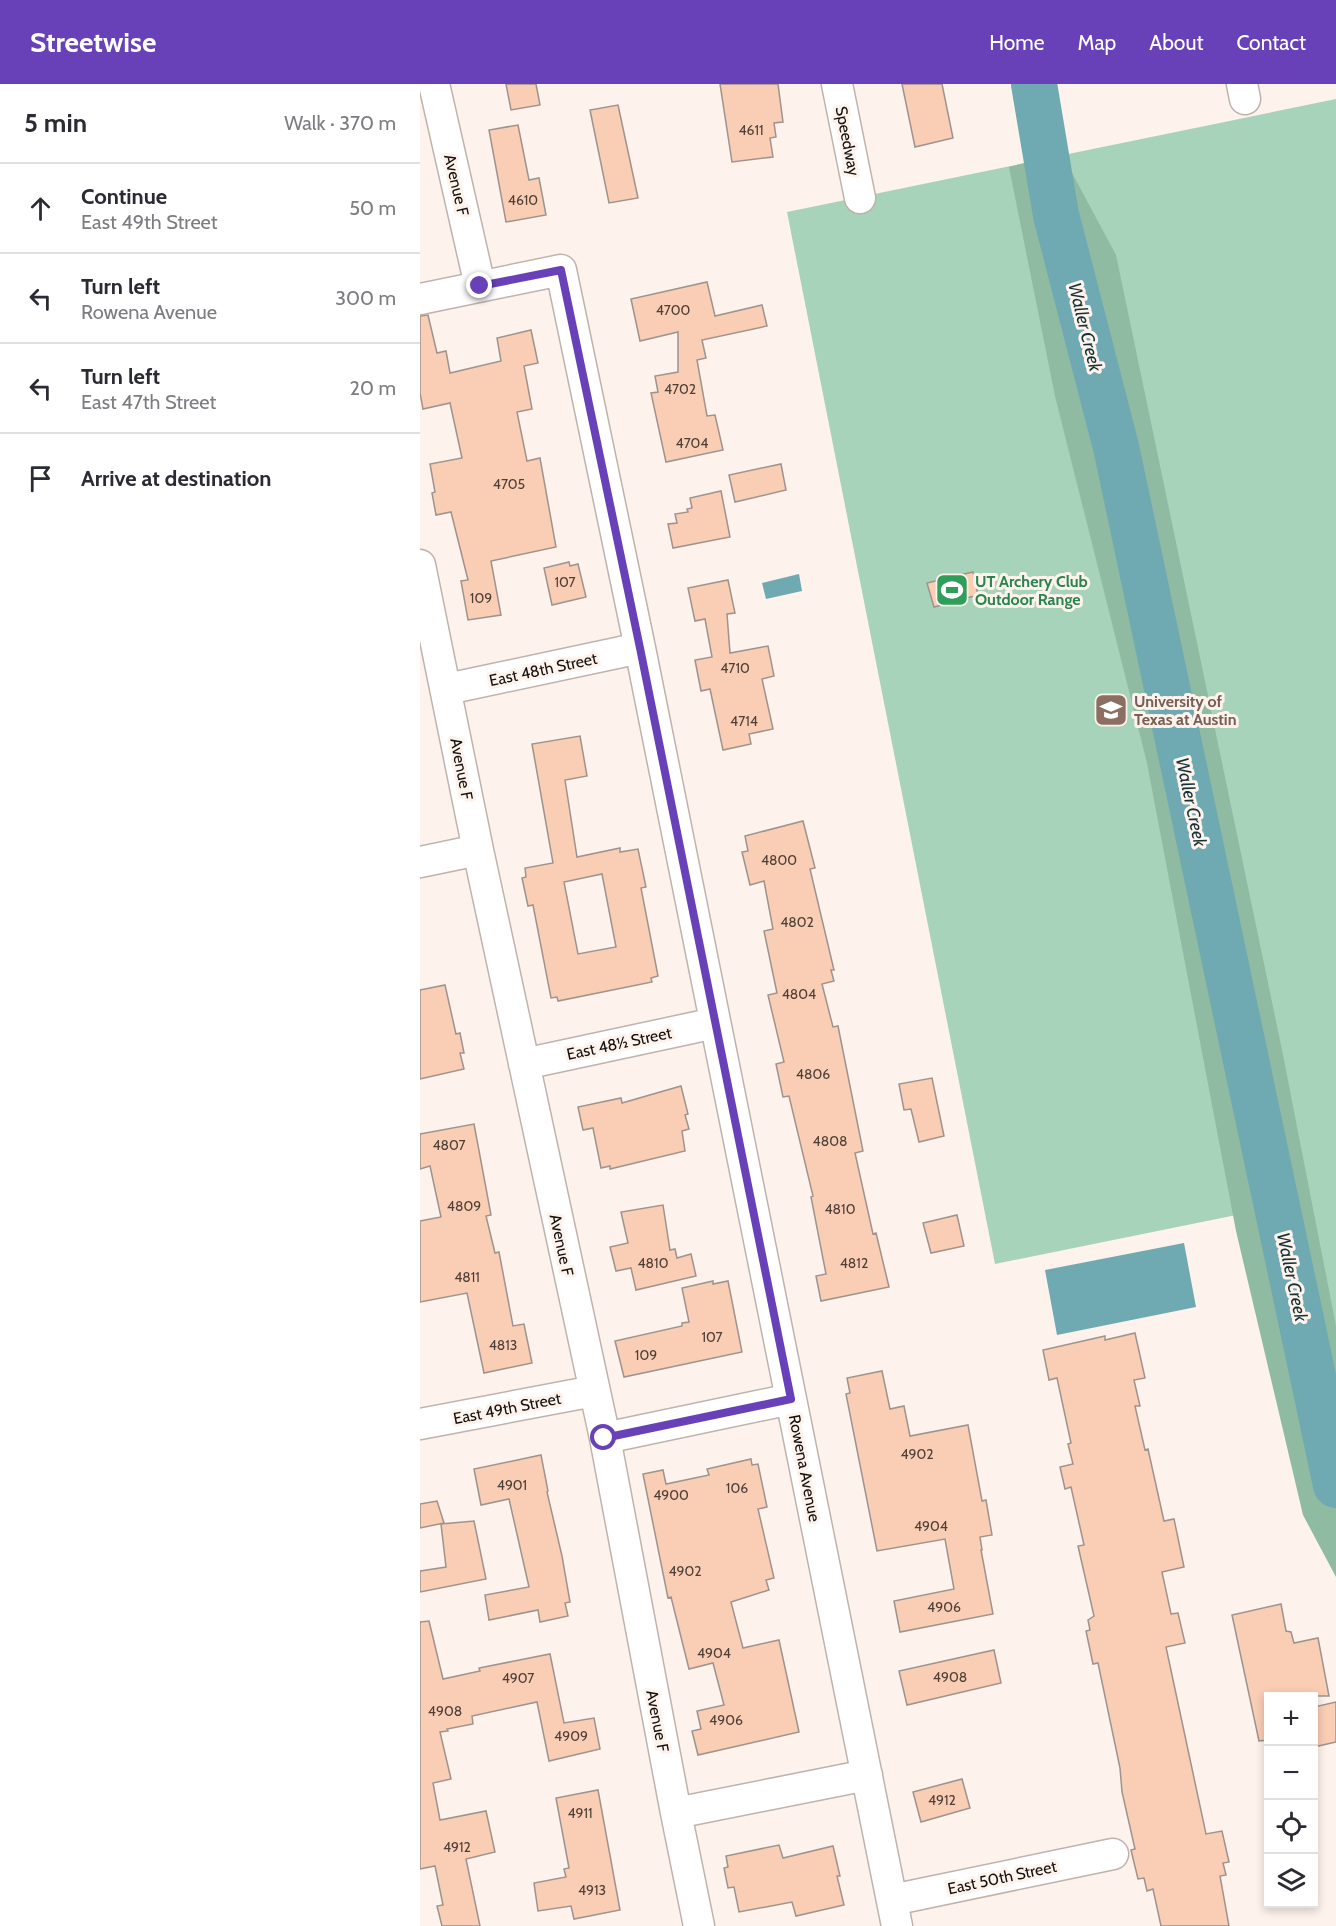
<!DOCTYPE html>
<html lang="en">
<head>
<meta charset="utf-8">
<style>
  body { margin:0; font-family:Cabin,sans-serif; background:#f2f2f3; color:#2b2b33 }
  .controls { position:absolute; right:18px; bottom:18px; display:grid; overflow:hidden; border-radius:0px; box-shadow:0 3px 9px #0003 }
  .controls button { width:54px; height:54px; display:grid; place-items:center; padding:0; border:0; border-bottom:2px solid #e1e1e2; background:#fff; color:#2b2b33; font:30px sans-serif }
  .stop { position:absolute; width:18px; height:18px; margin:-14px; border:4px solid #6840b8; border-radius:50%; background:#fff }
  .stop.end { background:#6840b8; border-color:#fff; box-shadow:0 2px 6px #0008 }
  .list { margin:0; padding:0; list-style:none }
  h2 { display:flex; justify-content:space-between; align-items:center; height:78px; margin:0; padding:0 24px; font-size:26px }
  h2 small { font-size:20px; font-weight:400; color:#7c7c81 }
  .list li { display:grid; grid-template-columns:39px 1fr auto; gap:18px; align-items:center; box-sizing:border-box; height:90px; padding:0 24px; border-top:2px solid #e1e1e2 }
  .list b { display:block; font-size:22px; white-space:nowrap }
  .list p { margin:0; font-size:20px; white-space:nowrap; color:#7c7c81 }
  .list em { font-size:20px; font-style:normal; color:#7c7c81 }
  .icon { flex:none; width:33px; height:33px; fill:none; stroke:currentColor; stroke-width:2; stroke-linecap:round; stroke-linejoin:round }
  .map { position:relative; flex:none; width:916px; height:1842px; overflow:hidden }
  header { display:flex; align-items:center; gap:36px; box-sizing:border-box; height:84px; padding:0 30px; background:#6840b8; color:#fff }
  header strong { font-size:28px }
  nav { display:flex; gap:33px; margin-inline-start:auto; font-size:21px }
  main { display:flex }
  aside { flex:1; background:#fff }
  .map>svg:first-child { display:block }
  .green { fill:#a6d3b9 }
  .forest { fill:#8ebba1 }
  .water { fill:#6fa9b1 }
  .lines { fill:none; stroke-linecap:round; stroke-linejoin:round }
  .river { stroke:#6fa9b1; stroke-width:46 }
  .building { fill:#facdb5; stroke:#9e938d; stroke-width:1.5; fill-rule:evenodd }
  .minor-casing { stroke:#bfb3ad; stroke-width:33 }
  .minor { stroke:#fff; stroke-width:30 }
  .route { stroke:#6840b8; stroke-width:8 }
  .labels { text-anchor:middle; stroke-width:6; stroke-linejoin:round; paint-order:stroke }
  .number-label { font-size:14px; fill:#4d3f37 }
  .street-label { font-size:16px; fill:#13100d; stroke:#fef2ec }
  .leisure-label { font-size:16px; font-weight:bold; fill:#27864d; stroke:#fef2ec; text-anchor:start }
  .education-label { font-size:16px; font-weight:bold; fill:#785e54; stroke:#fef2ec; text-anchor:start }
  .water-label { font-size:18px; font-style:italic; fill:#133135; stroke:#fef2ec }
</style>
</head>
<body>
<header>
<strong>Streetwise</strong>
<nav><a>Home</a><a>Map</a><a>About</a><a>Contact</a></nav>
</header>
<main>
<aside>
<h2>5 min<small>Walk · 370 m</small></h2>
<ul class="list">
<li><svg class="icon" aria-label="ahead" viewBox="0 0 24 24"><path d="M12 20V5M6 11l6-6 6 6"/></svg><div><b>Continue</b><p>East 49th Street</p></div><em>50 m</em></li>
<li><svg class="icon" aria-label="left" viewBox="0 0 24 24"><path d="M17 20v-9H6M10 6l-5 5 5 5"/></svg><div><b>Turn left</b><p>Rowena Avenue</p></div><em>300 m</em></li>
<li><svg class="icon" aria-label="left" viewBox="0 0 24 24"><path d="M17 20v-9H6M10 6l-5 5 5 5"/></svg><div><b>Turn left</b><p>East 47th Street</p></div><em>20 m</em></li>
<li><svg class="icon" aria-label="arrive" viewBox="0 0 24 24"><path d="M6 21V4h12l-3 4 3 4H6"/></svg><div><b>Arrive at destination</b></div></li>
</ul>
</aside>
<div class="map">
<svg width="916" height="1842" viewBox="0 0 916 1842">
  <rect width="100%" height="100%" fill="#fef2ec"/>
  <path class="green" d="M 916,15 L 916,1401 L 856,1123 L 575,1180 L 367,128 Z"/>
  <path class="forest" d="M 591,0 L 630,0 L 643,72 L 696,171 L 862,966 L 916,1242 L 916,1493 L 883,1431 L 816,1147 L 727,679 L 635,312 L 589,83 L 605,79 Z"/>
  <path class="water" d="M 379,490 L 382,507 L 346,515 L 342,499 Z
    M 764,1159 L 776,1223 L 637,1251 L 625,1186 Z"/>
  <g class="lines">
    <path class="river" d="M 614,0 L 636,131 L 696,363 L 916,1401"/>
  </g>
  <path class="building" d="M 86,0 L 116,0 L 120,21 L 91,26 Z
    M 300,0 L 358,0 L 363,38 L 354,39 L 356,53 L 350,54 L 353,73 L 312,78 Z
    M 482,0 L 522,0 L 533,54 L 495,63 Z
    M 198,21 L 218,114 L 189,119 L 170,26 Z
    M 98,41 L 109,96 L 119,94 L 126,131 L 86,138 L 69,46 Z
    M 287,198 L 295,232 L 342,221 L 347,242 L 282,256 L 286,274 L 277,276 L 287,332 L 295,331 L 303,366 L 246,378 L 231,309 L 238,308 L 235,292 L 258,288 L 258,248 L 220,257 L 211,215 Z
    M 8,231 L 17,269 L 26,267 L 30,289 L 81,277 L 77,254 L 111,246 L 118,279 L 104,282 L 112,325 L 97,328 L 107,377 L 120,374 L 136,463 L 71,477 L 81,531 L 48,536 L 41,497 L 48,496 L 31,428 L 16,431 L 12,409 L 15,408 L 10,380 L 42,374 L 30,319 L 3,325 L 0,309 L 0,232 Z
    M 361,380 L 366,406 L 315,418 L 309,391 Z
    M 301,407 L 310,453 L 253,464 L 248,440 L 257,439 L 255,430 L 268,428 L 267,425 L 272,424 L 270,414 Z
    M 149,478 L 150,482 L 158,480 L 166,513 L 132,521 L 124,484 Z
    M 553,488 L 558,511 L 514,523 L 507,499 Z
    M 308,496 L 315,529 L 307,530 L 310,569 L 348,562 L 354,592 L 342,595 L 353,645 L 329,650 L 331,660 L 303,666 L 290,605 L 281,607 L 275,576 L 292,573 L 285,535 L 275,537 L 268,504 Z
    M 160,652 L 167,692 L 145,696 L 157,773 L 200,764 L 200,768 L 218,765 L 226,803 L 221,804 L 238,892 L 231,894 L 232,898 L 138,917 L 137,913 L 131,914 L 113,821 L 108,822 L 102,794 L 106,793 L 105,784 L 133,779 L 112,660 ZM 182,790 L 196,863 L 158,870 L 144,798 Z
    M 383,737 L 395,784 L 390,785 L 414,886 L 411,886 L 414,897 L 402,900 L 413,943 L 418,942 L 443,1067 L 435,1069 L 453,1150 L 456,1149 L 457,1153 L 469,1203 L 401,1217 L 396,1192 L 406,1190 L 391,1113 L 393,1112 L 369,1012 L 363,1013 L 356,980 L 364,978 L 348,911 L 357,909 L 344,847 L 353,845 L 344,797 L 330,801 L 322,768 L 328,767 L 325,752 Z
    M 25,901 L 36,950 L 40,949 L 44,969 L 40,969 L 44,985 L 0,995 L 0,906 Z
    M 512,994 L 524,1052 L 499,1058 L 491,1025 L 484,1026 L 479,1000 Z
    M 261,1002 L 268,1030 L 265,1031 L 269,1045 L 262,1047 L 265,1067 L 190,1085 L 190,1082 L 181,1084 L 173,1044 L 163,1046 L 158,1023 L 201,1014 L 202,1019 Z
    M 54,1040 L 71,1131 L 66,1132 L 75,1169 L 79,1168 L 93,1242 L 104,1240 L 112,1279 L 64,1289 L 47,1209 L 0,1218 L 0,1137 L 21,1133 L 10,1082 L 0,1085 L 0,1050 Z
    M 243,1121 L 250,1166 L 255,1165 L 257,1174 L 271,1170 L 276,1192 L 216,1206 L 211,1184 L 196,1187 L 190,1163 L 208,1159 L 201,1128 Z
    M 537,1131 L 544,1162 L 511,1169 L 503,1139 Z
    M 293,1197 L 293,1200 L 308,1197 L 322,1268 L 204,1293 L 195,1257 L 262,1242 L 262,1239 L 269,1238 L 262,1204 Z
    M 715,1249 L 725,1294 L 714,1296 L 720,1322 L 715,1322 L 725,1366 L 728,1365 L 744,1437 L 754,1435 L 764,1483 L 742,1488 L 751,1530 L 758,1529 L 765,1559 L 746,1563 L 786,1750 L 802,1747 L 809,1778 L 803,1779 L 806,1791 L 800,1792 L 809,1842 L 741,1842 L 733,1805 L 727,1807 L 724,1794 L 718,1795 L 711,1766 L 715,1765 L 702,1708 L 700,1684 L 678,1579 L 673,1580 L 666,1547 L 670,1546 L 668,1536 L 674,1532 L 658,1462 L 664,1461 L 651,1403 L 645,1405 L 640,1383 L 653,1380 L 648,1360 L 651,1359 L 637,1294 L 629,1296 L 623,1266 L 685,1252 L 685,1256 Z
    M 462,1287 L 470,1325 L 484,1322 L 490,1352 L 548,1341 L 562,1417 L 566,1416 L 572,1451 L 560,1453 L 562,1466 L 561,1466 L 573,1530 L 480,1548 L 474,1517 L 534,1505 L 525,1455 L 457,1467 L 426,1310 L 430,1309 L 427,1294 Z
    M 121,1371 L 128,1407 L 127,1408 L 142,1472 L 150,1518 L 145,1519 L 148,1532 L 120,1538 L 118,1526 L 69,1536 L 65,1511 L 109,1503 L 89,1415 L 61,1421 L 54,1385 Z
    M 331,1375 L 332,1381 L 338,1380 L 347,1423 L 338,1425 L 354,1494 L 346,1496 L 349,1506 L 311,1518 L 323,1564 L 359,1556 L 379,1648 L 278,1671 L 272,1647 L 281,1645 L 277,1627 L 304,1621 L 293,1579 L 269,1585 L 251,1513 L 248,1514 L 223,1390 L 243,1386 L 246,1400 L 289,1391 L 287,1385 Z
    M 17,1417 L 24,1439 L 0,1444 L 0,1420 Z
    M 54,1437 L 66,1495 L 0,1508 L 0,1487 L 26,1483 L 21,1440 Z
    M 861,1520 L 866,1547 L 871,1548 L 874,1559 L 898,1554 L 909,1612 L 849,1612 L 849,1656 L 839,1657 L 812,1531 Z
    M 9,1537 L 23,1595 L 60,1587 L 59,1584 L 130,1570 L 144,1639 L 174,1634 L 180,1665 L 129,1677 L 117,1618 L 52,1632 L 53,1640 L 27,1645 L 28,1647 L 20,1648 L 31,1695 L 13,1699 L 20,1736 L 66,1727 L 75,1768 L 46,1775 L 60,1842 L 22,1842 L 17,1822 L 23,1821 L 15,1782 L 0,1785 L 0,1538 Z
    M 574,1566 L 581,1599 L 487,1621 L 479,1587 Z
    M 916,1618 L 916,1658 L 894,1663 L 894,1623 Z
    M 542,1695 L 550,1724 L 501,1738 L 493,1708 Z
    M 178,1706 L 200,1826 L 154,1835 L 151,1822 L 118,1827 L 114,1799 L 146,1793 L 144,1785 L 149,1784 L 136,1714 Z
    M 359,1761 L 363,1774 L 413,1762 L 420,1792 L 417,1792 L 424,1821 L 376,1832 L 372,1818 L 319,1828 L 314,1803 L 308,1804 L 304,1784 L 308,1783 L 306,1772 Z"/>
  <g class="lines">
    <defs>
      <path id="minor" d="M 14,0 L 60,202
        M 417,0 L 440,114
        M 822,0 L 825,15
        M 0,215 L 141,186 L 220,564 L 477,1842
        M 0,481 L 58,766 L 185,1354 L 256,1729 L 279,1842
        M 27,605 L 220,564
        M 0,778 L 58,766
        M 104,980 L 295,939
        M 0,1340 L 174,1307
        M 185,1354 L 371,1315
        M 256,1729 L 447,1691
        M 472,1816 L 693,1770"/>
    </defs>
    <use href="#minor" class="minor-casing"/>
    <use href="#minor" class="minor"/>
  </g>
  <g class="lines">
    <path class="route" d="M 60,202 L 141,186 L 220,564 L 371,1315 L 184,1354"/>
  </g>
  <defs>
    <symbol id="stadium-square" viewBox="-11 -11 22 22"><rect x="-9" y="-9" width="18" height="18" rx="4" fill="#2e9e5b" stroke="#fef2ec"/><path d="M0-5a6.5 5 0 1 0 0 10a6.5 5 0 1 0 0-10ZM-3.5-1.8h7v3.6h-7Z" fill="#fff"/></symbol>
    <symbol id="university-square" viewBox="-11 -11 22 22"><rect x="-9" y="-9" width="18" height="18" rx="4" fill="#8d6e63" stroke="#fef2ec"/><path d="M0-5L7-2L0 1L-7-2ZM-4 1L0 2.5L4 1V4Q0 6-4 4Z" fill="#fff"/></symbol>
  </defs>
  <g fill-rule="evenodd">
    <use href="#stadium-square" x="513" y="487" width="38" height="38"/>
    <use href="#university-square" x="672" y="607" width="38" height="38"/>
  </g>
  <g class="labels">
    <g class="number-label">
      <text x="331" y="51">4611</text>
      <text x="103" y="121">4610</text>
      <text x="253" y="231">4700</text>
      <text x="260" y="310">4702</text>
      <text x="272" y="364">4704</text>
      <text x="89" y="405">4705</text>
      <text x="145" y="503">107</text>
      <text x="61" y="519">109</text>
      <text x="315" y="589">4710</text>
      <text x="324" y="642">4714</text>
      <text x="359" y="781">4800</text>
      <text x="377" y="843">4802</text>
      <text x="379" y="915">4804</text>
      <text x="393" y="995">4806</text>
      <text x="410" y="1062">4808</text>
      <text x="29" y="1066">4807</text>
      <text x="44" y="1127">4809</text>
      <text x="420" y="1130">4810</text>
      <text x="233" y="1184">4810</text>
      <text x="434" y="1184">4812</text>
      <text x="47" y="1198">4811</text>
      <text x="292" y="1258">107</text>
      <text x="83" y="1266">4813</text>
      <text x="226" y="1276">109</text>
      <text x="497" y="1375">4902</text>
      <text x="92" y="1406">4901</text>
      <text x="317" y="1409">106</text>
      <text x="251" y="1416">4900</text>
      <text x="511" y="1447">4904</text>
      <text x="265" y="1492">4902</text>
      <text x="524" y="1528">4906</text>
      <text x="294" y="1574">4904</text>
      <text x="530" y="1598">4908</text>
      <text x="98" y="1599">4907</text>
      <text x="25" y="1632">4908</text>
      <text x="306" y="1641">4906</text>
      <text x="151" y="1657">4909</text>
      <text x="522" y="1721">4912</text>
      <text x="160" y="1734">4911</text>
      <text x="37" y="1768">4912</text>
      <text x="172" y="1811">4913</text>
    </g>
    <g class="street-label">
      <text transform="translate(428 57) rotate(79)" y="6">Speedway</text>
      <text transform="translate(37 101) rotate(77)" y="6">Avenue F</text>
      <text transform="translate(123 585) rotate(-12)" y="6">East 48th Street</text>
      <text transform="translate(42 685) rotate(79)" y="6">Avenue F</text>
      <text transform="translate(199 959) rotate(-12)" y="6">East 48½ Street</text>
      <text transform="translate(142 1161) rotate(78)" y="6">Avenue F</text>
      <text transform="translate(87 1324) rotate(-11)" y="6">East 49th Street</text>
      <text transform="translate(385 1384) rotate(79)" y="6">Rowena Avenue</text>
      <text transform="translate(238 1637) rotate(79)" y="6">Avenue F</text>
      <text transform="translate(582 1793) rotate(-12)" y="6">East 50th Street</text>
    </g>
    <g class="leisure-label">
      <text x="555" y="503">UT Archery Club<tspan x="555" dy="18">Outdoor Range</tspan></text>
    </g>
    <g class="education-label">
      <text x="714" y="623">University of<tspan x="714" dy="18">Texas at Austin</tspan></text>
    </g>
    <g class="water-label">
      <text transform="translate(665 243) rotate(76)" y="6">Waller Creek</text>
      <text transform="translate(771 718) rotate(78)" y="6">Waller Creek</text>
      <text transform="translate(872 1193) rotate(78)" y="6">Waller Creek</text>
    </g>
  </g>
</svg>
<div class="controls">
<button>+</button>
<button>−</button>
<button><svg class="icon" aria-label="locate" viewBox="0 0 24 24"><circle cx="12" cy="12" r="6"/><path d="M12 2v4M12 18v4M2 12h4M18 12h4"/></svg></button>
<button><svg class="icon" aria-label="layers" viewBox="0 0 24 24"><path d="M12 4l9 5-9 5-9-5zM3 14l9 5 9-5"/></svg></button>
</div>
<div class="stop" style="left:184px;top:1354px"></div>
<div class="stop end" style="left:60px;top:202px"></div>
</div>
</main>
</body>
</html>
